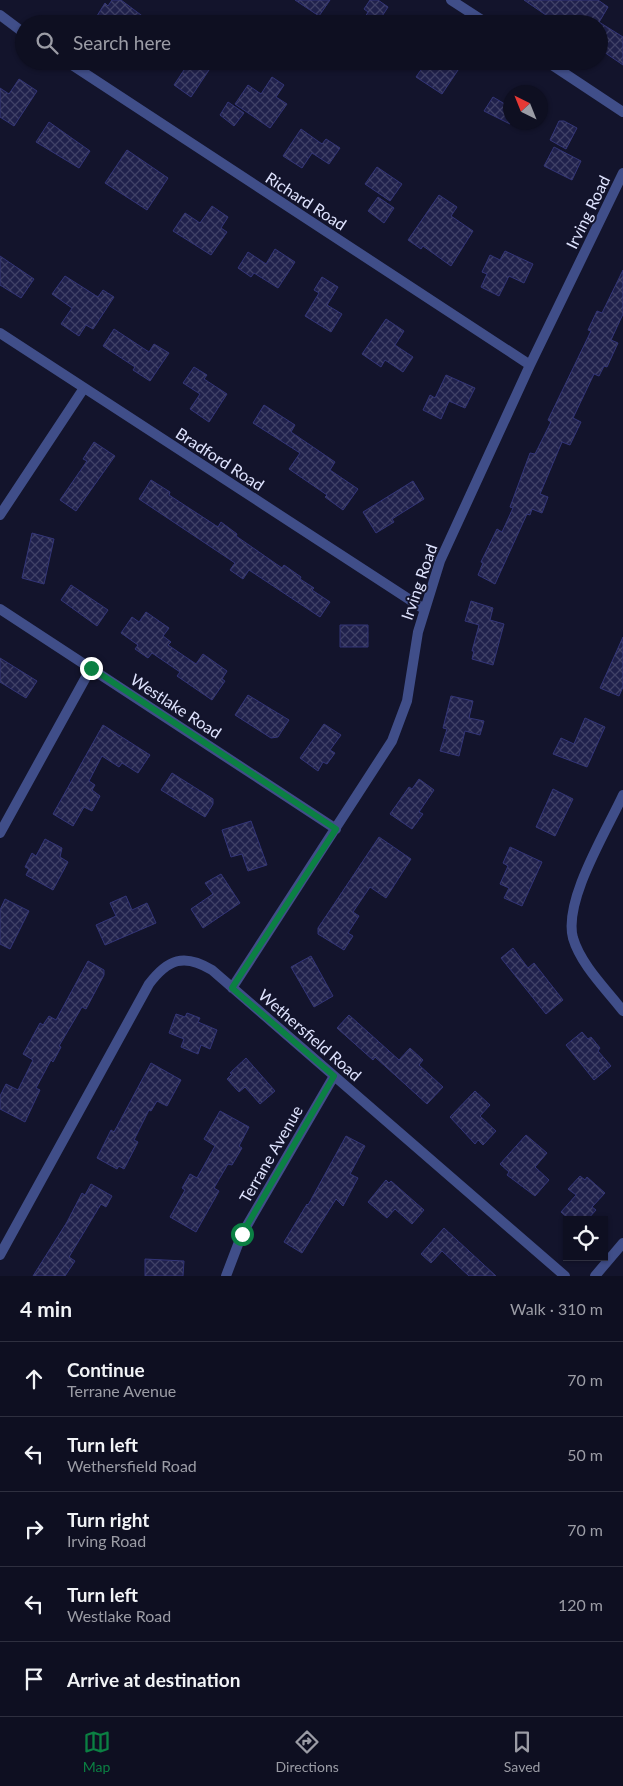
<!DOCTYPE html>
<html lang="en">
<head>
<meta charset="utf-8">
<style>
  body { margin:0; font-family:Lato,sans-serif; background:#17182a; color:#f1f3f6 }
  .controls { position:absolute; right:15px; bottom:15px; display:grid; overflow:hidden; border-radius:0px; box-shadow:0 1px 4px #0004 }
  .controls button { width:45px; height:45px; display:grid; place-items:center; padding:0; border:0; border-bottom:1px solid #2e2f3f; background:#0e0f21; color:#f1f3f6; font:25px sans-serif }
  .compass { position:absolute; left:503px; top:85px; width:45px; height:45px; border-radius:50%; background:#0e0f21; box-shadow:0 1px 4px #0004; rotate:317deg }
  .stop { position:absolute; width:15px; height:15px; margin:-11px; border:4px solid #0b8043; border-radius:50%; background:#fff }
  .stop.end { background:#0b8043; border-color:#fff; box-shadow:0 1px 5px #0008 }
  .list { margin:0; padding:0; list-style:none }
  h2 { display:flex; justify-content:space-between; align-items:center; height:65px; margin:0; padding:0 20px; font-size:21px }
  h2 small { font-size:16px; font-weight:400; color:#9b9ca5 }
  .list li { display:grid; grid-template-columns:32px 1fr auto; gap:15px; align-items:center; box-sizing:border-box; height:75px; padding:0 20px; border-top:1px solid #2e2f3f }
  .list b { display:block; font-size:19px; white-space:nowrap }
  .list p { margin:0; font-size:16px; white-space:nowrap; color:#9b9ca5 }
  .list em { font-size:16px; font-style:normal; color:#9b9ca5 }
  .icon { flex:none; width:28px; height:28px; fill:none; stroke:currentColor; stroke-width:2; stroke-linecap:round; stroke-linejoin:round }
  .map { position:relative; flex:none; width:623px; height:1276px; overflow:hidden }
  .search { position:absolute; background:#0e0f21; box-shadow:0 1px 4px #0004; left:15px; right:15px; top:15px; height:55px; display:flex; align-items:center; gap:12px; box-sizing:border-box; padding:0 18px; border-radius:28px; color:#9b9ca5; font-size:19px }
  .sheet { height:440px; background:#0e0f21 }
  nav { display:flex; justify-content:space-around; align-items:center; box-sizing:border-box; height:70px; border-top:1px solid #2e2f3f; background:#0e0f21; font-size:14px; color:#9b9ca5 }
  nav a { display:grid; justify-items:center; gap:2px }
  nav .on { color:#0b8043 }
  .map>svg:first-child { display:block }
  .building { fill:url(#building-cross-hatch); stroke:#333577 }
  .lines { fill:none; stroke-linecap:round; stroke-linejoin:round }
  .minor { stroke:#404e89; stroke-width:10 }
  .route { stroke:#0b8043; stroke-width:6 }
  .labels { text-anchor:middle; stroke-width:4; stroke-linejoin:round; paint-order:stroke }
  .street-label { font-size:16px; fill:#dfe3fe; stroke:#13142c }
</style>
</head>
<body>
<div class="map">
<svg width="623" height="1276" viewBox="0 0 623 1276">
  <defs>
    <pattern id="building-cross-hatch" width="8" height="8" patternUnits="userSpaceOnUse" patternTransform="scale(1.25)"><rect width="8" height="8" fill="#20214c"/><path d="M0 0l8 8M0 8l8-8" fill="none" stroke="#404167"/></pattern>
  </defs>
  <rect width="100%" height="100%" fill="#13142c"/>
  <path class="building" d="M 112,0 L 121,0 L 153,24 L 92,24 L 105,3 L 108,6 Z
    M 295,0 L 330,0 L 319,16 Z
    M 370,0 L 378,0 L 388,7 L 377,24 L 361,24 L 368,12 L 364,9 Z
    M 524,0 L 598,0 L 608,7 L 598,24 L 559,24 Z
    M 599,22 L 623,37 L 623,65 L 604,52 L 606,50 L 599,46 Z
    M 190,61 L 215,61 L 191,97 L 174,85 Z
    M 427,61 L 433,61 L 443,68 L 448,61 L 464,61 L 442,94 L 416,77 Z
    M 272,77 L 284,85 L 276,97 L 287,104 L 270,128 L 235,104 L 248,85 L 261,94 Z
    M 19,79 L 37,91 L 14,126 L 0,117 L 0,88 L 9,94 Z
    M 493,97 L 510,107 L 510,124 L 484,111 Z
    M 228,102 L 244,113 L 234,126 L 220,115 Z
    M 559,121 L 564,121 L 577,128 L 566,149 L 550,140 Z
    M 49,122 L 90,151 L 79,168 L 36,142 Z
    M 301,129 L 322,144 L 326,139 L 340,148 L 329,164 L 312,153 L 302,168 L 283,156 Z
    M 554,147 L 581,161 L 572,180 L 544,166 Z
    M 127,150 L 168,178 L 147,210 L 105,183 Z
    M 377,167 L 402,184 L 390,201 L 365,184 Z
    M 439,195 L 457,207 L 451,216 L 473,231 L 451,266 L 423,246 L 421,249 L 408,240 Z
    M 378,197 L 394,208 L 384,223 L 368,211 Z
    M 212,206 L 228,217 L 221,228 L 227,232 L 211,255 L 173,231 L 185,213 L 200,223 Z
    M 275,249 L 295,262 L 278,288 L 254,273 L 251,277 L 238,268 L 248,252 L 266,264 Z
    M 505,251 L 533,264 L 524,283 L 509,276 L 499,296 L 481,287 L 487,274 L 482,272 L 490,255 L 500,260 Z
    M 0,256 L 34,279 L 21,298 L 0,285 Z
    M 623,270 L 623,314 L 611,340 L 618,343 L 607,367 L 604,366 L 599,376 L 594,374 L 573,418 L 581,422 L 570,445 L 562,442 L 540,494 L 548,497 L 542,513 L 532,509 L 530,515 L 527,514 L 495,584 L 478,575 L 483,563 L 481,562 L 497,529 L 502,532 L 513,508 L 510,507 L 530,453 L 535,454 L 551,422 L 548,420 L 591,331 L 588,330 L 597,311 L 602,313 Z
    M 65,276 L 98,297 L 103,290 L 114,297 L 93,329 L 86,325 L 79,336 L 61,324 L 72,308 L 52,294 Z
    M 322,277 L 338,287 L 327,305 L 342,314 L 331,332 L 305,316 L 319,293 L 314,290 Z
    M 386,319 L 404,331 L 395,345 L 413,357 L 403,372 L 385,360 L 381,367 L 362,354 Z
    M 114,329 L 149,352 L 154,344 L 169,353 L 150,381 L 133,370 L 135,367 L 103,346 Z
    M 194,367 L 207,375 L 204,379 L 227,394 L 209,422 L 190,409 L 200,394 L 183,383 Z
    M 446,375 L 475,388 L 465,408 L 449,401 L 441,419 L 423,410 L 430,395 L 435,398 Z
    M 264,405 L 295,425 L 291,432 L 335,462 L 330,470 L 358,489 L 343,510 L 325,497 L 327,495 L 289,469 L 300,453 L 253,423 Z
    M 94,442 L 115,456 L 76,511 L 60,500 L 87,461 L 83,459 Z
    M 151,480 L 170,492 L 169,495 L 218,527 L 221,522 L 237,534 L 236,536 L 282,568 L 284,565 L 301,577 L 300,579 L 314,588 L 312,590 L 330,602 L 320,617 L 249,570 L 243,579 L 230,570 L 235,563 L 139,499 Z
    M 413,481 L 424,499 L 392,519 L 394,522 L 376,533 L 363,512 Z
    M 32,533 L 54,539 L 44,584 L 22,578 Z
    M 71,585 L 108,610 L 97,626 L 61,600 Z
    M 471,601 L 493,608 L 490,620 L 504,624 L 493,665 L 472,659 L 474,651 L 472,651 L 479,625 L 465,621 Z
    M 146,612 L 169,628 L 163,636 L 171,642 L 168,645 L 196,664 L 203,654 L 227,671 L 222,679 L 225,681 L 212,700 L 177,676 L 180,672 L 152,653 L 148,658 L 135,649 L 138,645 L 121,633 L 132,617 L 139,622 Z
    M 340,625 L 368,625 L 368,647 L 340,647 Z
    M 623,637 L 623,687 L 619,696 L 600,688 Z
    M 0,658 L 37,681 L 26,698 L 0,682 Z
    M 248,695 L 289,720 L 278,737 L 271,738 L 235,715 Z
    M 451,696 L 473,701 L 469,718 L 484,721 L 480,735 L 465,731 L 459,756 L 440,751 L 447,729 L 443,728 Z
    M 585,718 L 605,727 L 587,767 L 553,754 L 561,738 L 574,744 Z
    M 324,724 L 341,735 L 330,750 L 335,753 L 327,764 L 323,762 L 318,771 L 300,758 Z
    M 103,725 L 150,755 L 138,773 L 122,763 L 119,767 L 102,756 L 89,781 L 95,785 L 92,790 L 100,796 L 92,811 L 84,807 L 73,826 L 53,814 Z
    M 172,773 L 213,799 L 213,804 L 205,817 L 161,790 Z
    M 419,779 L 434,790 L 419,812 L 423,814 L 412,829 L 390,814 L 409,787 L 412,789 Z
    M 553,789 L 573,799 L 555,836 L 536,827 Z
    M 251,821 L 267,865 L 248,871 L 242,854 L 231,857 L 222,830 Z
    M 379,837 L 411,859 L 386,898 L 370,887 L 353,912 L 359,916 L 348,933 L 353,936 L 344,950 L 318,934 L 318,928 Z
    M 45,839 L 62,848 L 60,857 L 68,862 L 53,890 L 26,875 L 29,869 L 25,867 L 32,853 L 36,856 Z
    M 510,847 L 542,862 L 522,906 L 504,898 L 509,888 L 500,884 L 508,866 L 503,863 Z
    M 221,874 L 240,903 L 203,928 L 191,909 L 213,894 L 205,883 Z
    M 126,896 L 132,910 L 147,903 L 156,923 L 105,945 L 96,925 L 116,916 L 110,903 Z
    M 5,899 L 29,911 L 10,949 L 0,944 L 0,910 Z
    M 513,948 L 528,968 L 534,963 L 563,1000 L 546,1014 L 501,958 Z
    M 311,956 L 333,996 L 314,1007 L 291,967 Z
    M 88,961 L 104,970 L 104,975 L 86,1009 L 82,1007 L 59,1046 L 61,1047 L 53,1062 L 51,1060 L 36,1088 L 40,1090 L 25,1122 L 0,1109 L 0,1096 L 6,1084 L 18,1090 L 33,1060 L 23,1054 L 40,1023 L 43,1025 L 49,1016 L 56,1020 Z
    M 187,1013 L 200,1018 L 198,1022 L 217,1030 L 210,1049 L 201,1045 L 198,1054 L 181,1047 L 184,1039 L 169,1033 L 176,1014 L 185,1017 Z
    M 349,1015 L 399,1060 L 410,1048 L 423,1060 L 419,1065 L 443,1087 L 427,1104 L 375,1057 L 373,1060 L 337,1028 Z
    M 582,1032 L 588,1039 L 591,1037 L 600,1048 L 598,1051 L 611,1066 L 594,1080 L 566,1045 Z
    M 246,1058 L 275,1091 L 260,1104 L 245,1087 L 239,1092 L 227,1079 L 232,1074 L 230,1073 Z
    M 151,1063 L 181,1080 L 167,1106 L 157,1101 L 151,1111 L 149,1110 L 134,1140 L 138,1142 L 124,1169 L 119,1166 L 117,1169 L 97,1158 L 111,1130 L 114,1132 Z
    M 475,1091 L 490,1105 L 480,1116 L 496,1131 L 483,1145 L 478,1140 L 475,1144 L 450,1117 Z
    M 220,1111 L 249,1127 L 239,1146 L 242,1148 L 232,1165 L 228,1164 L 214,1188 L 219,1191 L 196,1232 L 170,1217 L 185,1190 L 182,1188 L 190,1174 L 197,1178 L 215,1146 L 204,1139 Z
    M 526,1135 L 547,1153 L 535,1167 L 549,1180 L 535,1196 L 507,1175 L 509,1172 L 500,1164 Z
    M 346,1136 L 365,1146 L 350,1174 L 358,1178 L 343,1206 L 336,1199 L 302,1253 L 284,1242 L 307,1204 L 308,1205 Z
    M 580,1176 L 585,1180 L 587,1177 L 605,1193 L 592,1207 L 596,1210 L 587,1220 L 570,1220 L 561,1212 L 576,1195 L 568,1189 Z
    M 386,1180 L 389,1183 L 391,1181 L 424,1210 L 412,1224 L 395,1209 L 387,1218 L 368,1202 Z
    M 91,1184 L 112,1196 L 106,1207 L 101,1204 L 69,1257 L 75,1261 L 65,1276 L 33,1276 L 67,1222 L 82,1193 L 85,1195 Z
    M 444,1228 L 496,1276 L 469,1276 L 442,1251 L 431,1263 L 421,1254 Z
    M 145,1259 L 184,1261 L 183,1276 L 145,1276 Z"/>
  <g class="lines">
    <path class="minor" d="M 451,0 L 488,24
      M 0,15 L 24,33
      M 66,61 L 530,365
      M 546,61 L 623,112
      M 0,333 L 424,609
      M 0,515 L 84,388
      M 0,609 L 336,829
      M 623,795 C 607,830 563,901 573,938 C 581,965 606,989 623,1011
      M 0,833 L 91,668
      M 232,988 L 392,741 L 407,701 L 418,632 L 440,561 L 530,365 L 623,173
      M 0,1255 L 149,984 C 168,959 184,953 212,970 L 565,1276
      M 226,1276 L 242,1234 L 334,1076
      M 595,1276 L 623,1243"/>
  </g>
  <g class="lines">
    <path class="route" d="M 91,668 L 336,829 L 232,988 L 334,1076 L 242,1234"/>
  </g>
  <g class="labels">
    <g class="street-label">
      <text transform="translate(306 201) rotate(33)" y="6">Richard Road</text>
      <text transform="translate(588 212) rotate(-64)" y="6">Irving Road</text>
      <text transform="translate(220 459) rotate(33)" y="6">Bradford Road</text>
      <text transform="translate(419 582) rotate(-71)" y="6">Irving Road</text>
      <text transform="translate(176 706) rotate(33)" y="6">Westlake Road</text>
      <text transform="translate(310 1035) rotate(41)" y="6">Wethersfield Road</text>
      <text transform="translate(271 1154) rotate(-60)" y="6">Terrane Avenue</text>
    </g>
  </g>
</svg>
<div class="controls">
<button><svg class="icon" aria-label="locate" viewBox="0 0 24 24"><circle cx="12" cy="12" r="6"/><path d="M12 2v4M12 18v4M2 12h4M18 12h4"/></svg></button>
</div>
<svg class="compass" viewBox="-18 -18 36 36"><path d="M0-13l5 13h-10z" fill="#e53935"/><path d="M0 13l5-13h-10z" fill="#9b9ca5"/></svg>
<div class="stop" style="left:242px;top:1234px"></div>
<div class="stop end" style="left:91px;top:668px"></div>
<div class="search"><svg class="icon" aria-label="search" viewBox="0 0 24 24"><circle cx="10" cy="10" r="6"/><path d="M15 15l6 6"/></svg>Search here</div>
</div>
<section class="sheet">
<h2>4 min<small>Walk · 310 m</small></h2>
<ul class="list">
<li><svg class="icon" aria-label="ahead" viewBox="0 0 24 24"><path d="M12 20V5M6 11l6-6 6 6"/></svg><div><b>Continue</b><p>Terrane Avenue</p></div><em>70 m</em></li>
<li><svg class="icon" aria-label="left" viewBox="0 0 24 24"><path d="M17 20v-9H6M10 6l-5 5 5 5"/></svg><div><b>Turn left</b><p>Wethersfield Road</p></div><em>50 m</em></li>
<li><svg class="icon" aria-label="right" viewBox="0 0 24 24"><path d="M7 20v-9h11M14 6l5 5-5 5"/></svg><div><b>Turn right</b><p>Irving Road</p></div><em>70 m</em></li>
<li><svg class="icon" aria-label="left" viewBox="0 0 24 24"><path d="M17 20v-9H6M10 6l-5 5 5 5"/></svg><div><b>Turn left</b><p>Westlake Road</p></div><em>120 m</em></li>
<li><svg class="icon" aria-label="arrive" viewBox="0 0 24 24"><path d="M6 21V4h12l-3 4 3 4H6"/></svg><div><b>Arrive at destination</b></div></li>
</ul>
</section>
<nav>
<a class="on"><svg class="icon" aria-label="map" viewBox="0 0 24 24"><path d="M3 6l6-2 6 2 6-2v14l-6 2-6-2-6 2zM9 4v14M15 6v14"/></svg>Map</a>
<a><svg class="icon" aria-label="directions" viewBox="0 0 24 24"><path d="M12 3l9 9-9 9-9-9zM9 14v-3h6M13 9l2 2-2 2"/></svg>Directions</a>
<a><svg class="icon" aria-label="saved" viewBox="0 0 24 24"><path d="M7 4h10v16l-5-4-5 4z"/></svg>Saved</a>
</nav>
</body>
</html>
